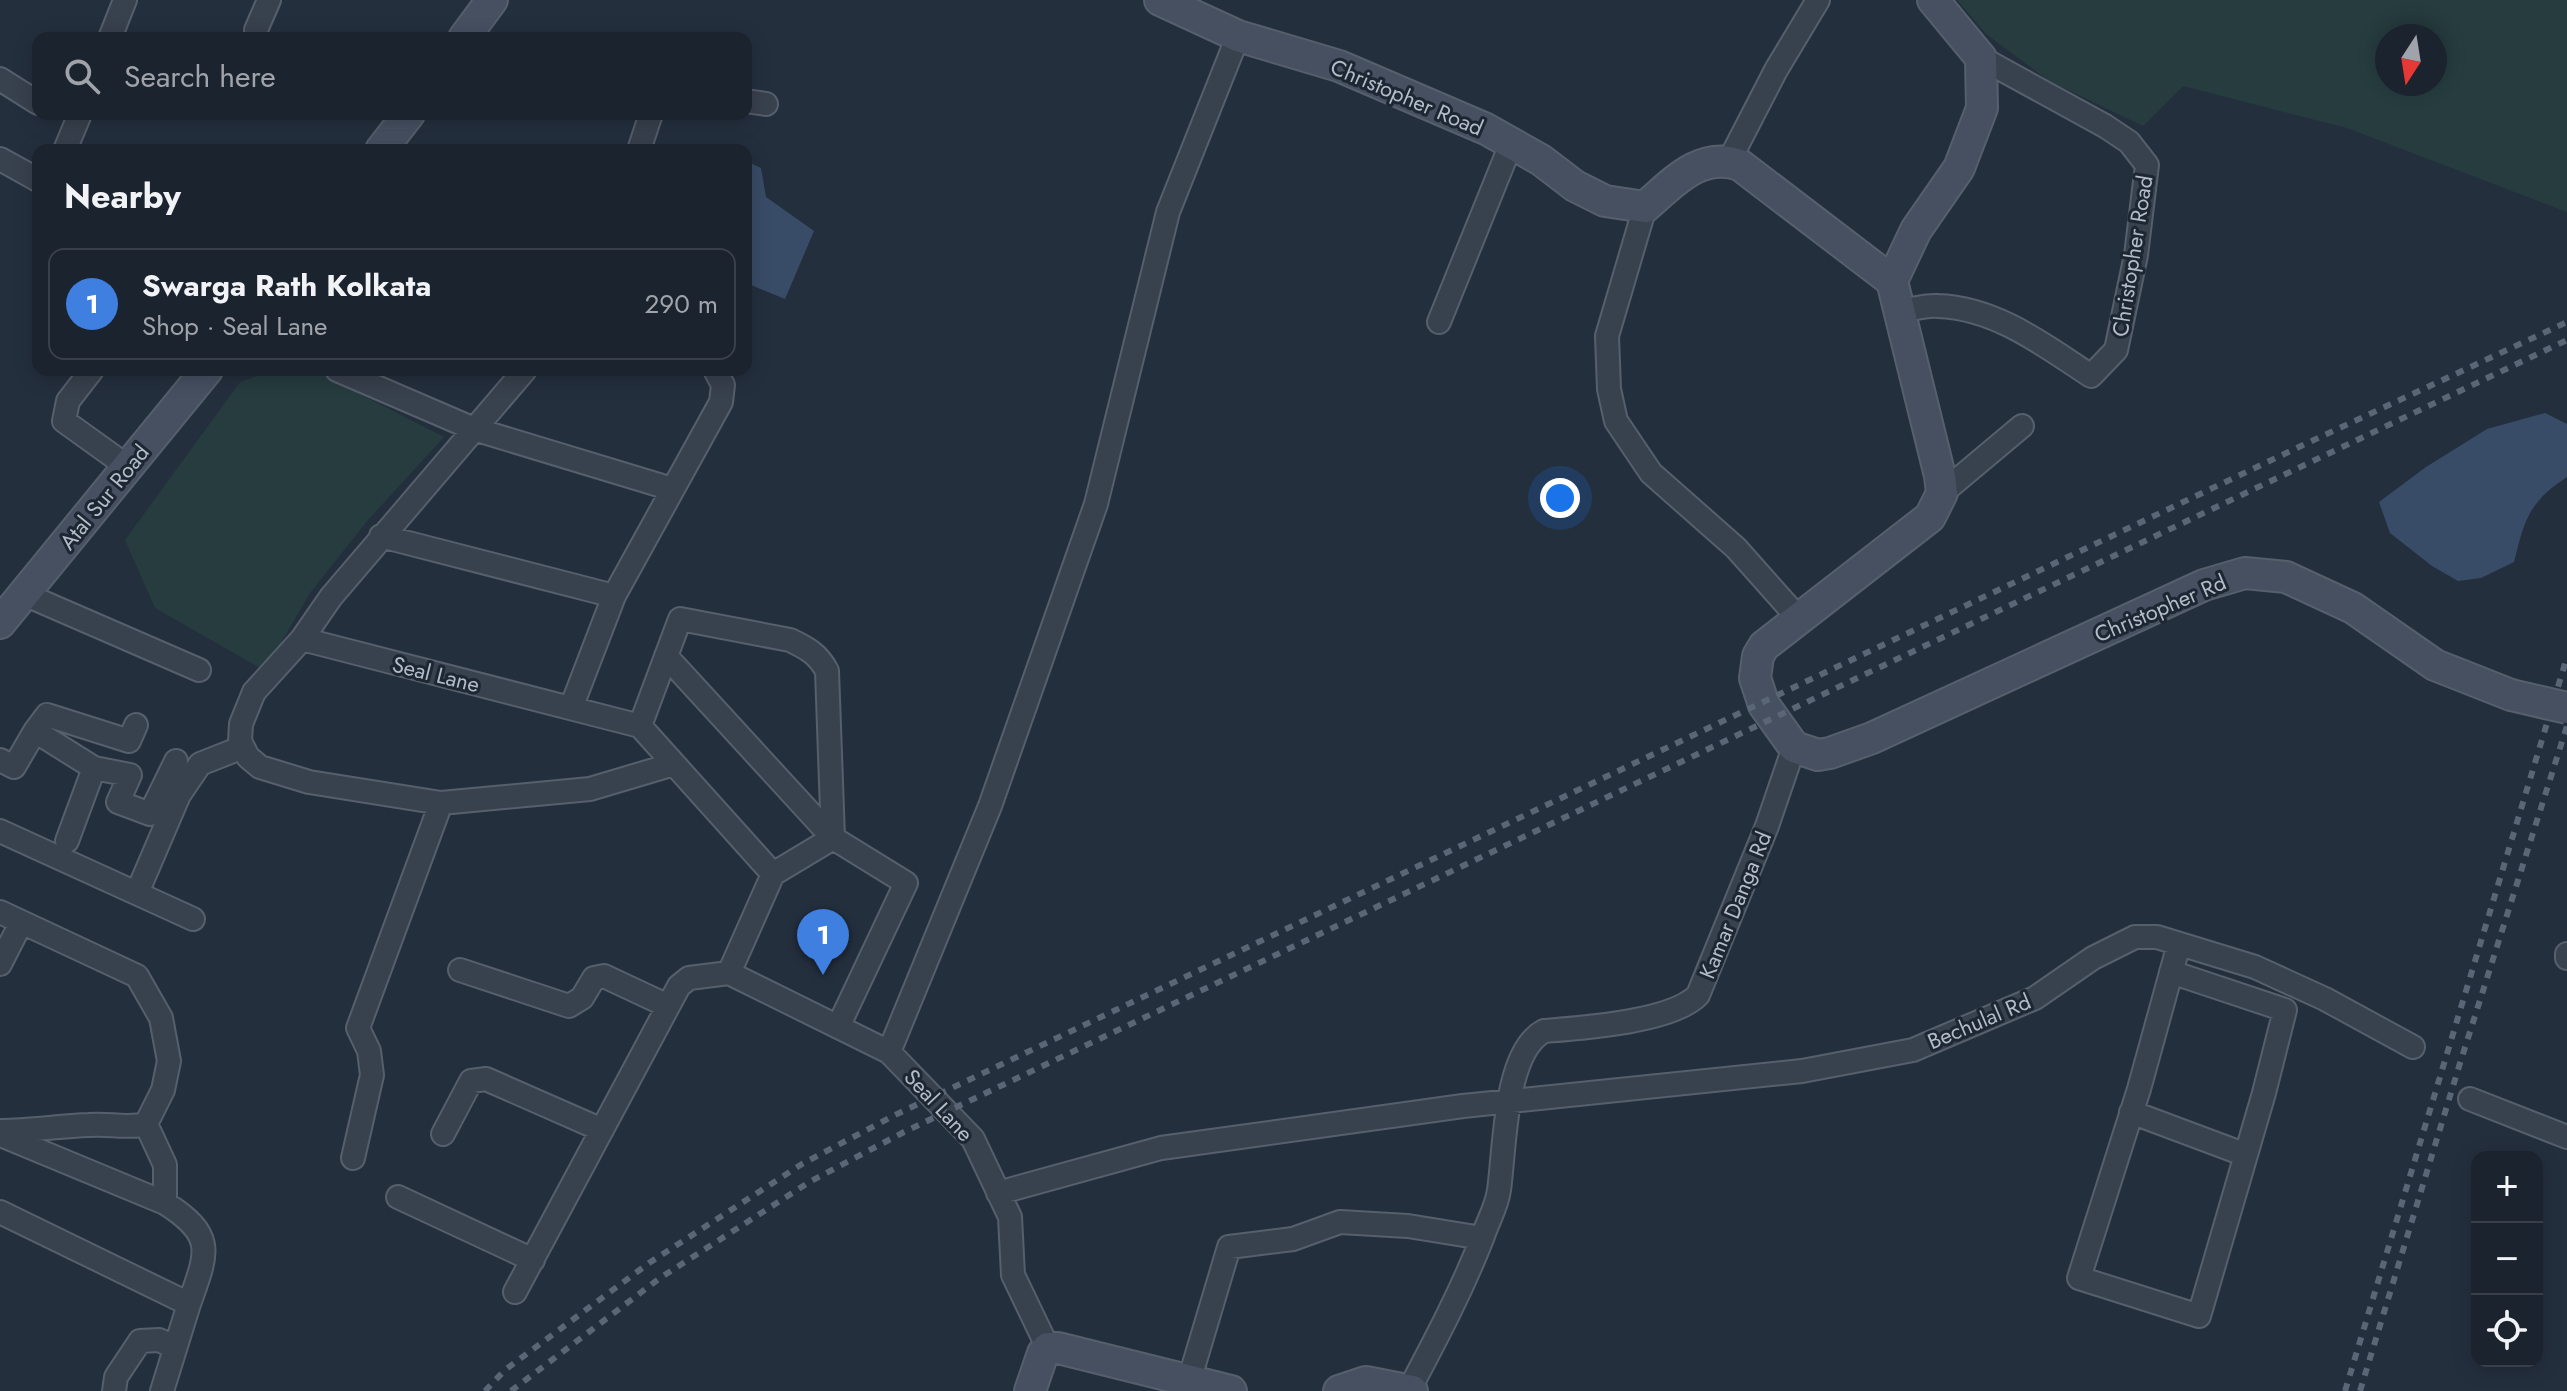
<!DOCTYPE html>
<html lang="en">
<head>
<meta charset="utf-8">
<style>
  body { margin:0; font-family:Jost,sans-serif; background:#242b36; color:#f1f3f6 }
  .controls { position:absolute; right:24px; bottom:24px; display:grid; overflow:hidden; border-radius:16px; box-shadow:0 4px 20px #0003 }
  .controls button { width:72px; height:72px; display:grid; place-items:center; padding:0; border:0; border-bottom:2px solid #39404a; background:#1b232e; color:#f1f3f6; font:40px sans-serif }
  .compass { position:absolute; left:2375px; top:24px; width:72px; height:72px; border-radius:50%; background:#1b232e; box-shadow:0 4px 20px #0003; rotate:192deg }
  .you { position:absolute; left:1560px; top:498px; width:28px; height:28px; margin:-20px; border:6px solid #fff; border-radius:50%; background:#1a73e8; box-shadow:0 0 0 12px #1a73e833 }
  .badge { display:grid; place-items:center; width:52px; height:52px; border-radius:50%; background:#8ab4f8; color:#fff; font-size:26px; font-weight:700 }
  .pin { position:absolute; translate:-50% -66px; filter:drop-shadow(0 2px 4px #0008) }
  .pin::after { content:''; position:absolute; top:42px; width:28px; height:24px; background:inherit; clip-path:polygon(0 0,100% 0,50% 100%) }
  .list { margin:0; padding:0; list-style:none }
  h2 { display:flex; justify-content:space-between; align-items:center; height:104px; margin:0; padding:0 32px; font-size:34px }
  h2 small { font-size:26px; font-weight:400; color:#a0a4aa }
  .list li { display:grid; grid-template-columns:52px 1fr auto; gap:24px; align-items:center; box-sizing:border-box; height:112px; margin:0 16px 16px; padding:0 16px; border:2px solid #39404a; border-radius:16px }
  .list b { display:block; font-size:30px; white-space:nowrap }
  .list p { margin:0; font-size:26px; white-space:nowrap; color:#a0a4aa }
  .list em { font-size:26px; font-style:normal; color:#a0a4aa }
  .icon { flex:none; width:44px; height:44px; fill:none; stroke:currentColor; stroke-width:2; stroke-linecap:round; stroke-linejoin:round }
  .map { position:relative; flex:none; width:2567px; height:1391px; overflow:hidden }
  .search { position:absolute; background:#1b232e; box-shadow:0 4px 20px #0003; left:32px; top:32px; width:720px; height:88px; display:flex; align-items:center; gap:20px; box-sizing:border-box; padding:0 28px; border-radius:16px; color:#a0a4aa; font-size:30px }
  .panel { position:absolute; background:#1b232e; box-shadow:0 4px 20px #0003; left:32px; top:144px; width:720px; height:232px; border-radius:16px }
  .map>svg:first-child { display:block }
  .green { fill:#263c3f; fill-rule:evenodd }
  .water { fill:#394c67 }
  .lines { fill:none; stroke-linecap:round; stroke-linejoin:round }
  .street-casing { stroke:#565f6c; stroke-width:26 }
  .secondary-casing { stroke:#565f6c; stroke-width:34 }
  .street { stroke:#38414e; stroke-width:22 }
  .secondary { stroke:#465061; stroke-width:30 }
  .rail { stroke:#5a6575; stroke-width:6; stroke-dasharray:8 8; stroke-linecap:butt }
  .secondary-bridge-casing { stroke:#565f6c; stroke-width:34; stroke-linecap:butt }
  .secondary-bridge { stroke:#465061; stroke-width:30 }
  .labels { text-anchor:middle; stroke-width:6; stroke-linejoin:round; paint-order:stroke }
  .street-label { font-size:22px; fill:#b4bcc9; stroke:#1d2633 }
</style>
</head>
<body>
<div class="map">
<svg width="2567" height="1391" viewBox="0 0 2567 1391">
  <rect width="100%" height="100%" fill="#242f3e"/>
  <path class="green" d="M 1957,0 L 2567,0 L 2567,212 L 2347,128 L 2183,86 L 2143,126 L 2049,81 L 1986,34 ZM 2387,36 L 2435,36 L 2435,84 L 2387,84 Z
    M 273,370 L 313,370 L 444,437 L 368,520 L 310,593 L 265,671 L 155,608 L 125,540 L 240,382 Z"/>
  <path class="water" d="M 746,161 L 761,168 L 766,197 L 814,231 L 785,299 L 746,283 Z
    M 2545,413 L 2567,424 L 2567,477 C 2529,502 2525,518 2514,562 L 2481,578 L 2458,581 L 2432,566 L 2390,533 L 2379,502 L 2426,467 L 2487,429 Z"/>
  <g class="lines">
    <defs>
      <path id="street" d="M 256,30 L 269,0
        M 110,38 L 125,0
        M 0,79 L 38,103
        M 746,101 L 766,104
        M 65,150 L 80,114
        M 639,150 L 651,114
        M 0,159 L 38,180
        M 1729,161 L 1776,70 L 1818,0
        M 1645,207 L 1607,336 L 1609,389 L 1616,421 L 1651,473 L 1736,548 L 1800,620
        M 1901,311 C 1913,309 1926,305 1938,306 C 1996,308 2044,345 2091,376 L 2116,350 L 2136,255 L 2147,165 L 2129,142 L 2105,126 L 1981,58
        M 1439,322 L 1511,144
        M 92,370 L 68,401 L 64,421 L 128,467
        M 337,370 L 474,429 L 672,489
        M 525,370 L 331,597 L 302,639 L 640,726 L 773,874 L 729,973 L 889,1052 L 973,1139 L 1010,1217 L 1013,1275 L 1048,1348
        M 1942,493 L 2022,426
        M 381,536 L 614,596
        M 24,594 L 199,670
        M 302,639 L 254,692 L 241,724 L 240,741 L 248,757 L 260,767 L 309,782 L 441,803 L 590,789 L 674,764
        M 666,656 L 833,838 L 906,883 L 838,1027
        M 571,708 L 614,596 L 721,402 L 723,385 L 715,370
        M 640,726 L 680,619 L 790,640 C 807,648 818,654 827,671 L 833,838 L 773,874
        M 35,731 L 94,768
        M 0,760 L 14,767 L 35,731 L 47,715 L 129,741 L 136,725
        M 0,831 L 193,919
        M 67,841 L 94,768 L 130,775 L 118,802 L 150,814 L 176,761
        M 137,893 L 179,795 L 200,764 L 243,747
        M 0,912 L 137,976 L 161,1018 L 169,1061 L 163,1090 L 146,1124 C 127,1129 108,1123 89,1125 C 59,1126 30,1131 0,1131
        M 2567,954 L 2567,958
        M 0,964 L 21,923
        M 460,970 L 569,1006 L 582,998 L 594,978 L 604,976 L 668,1006
        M 2171,972 L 2285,1010 L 2264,1093 L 2199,1316 L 2079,1278 L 2139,1089 L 2179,944
        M 889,1052 L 990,806 L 1096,504 L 1168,212 L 1238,36
        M 2470,1099 L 2567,1137
        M 2131,1112 L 2246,1155
        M 146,1124 L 165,1165 L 165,1203
        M 443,1134 L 471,1081 L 486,1079 L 602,1130
        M 1,1135 L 165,1203 C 217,1236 207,1253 189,1304
        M 353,1158 L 372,1075 L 369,1051 L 358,1028 L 441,803
        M 998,1193 L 1161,1148 L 1463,1106 L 1802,1071 L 1913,1050 L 2035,998 L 2093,958 L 2135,937 L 2157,937 L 2255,967 L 2325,999 L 2413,1047
        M 398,1197 L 533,1260
        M 0,1212 L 189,1304 L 162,1391
        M 515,1292 L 679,986 L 689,978 L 729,973
        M 1189,1381 L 1229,1247 L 1293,1239 L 1340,1222 L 1408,1226 L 1482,1238
        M 1409,1390 C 1436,1339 1462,1290 1483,1236 C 1488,1221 1497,1206 1499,1190 C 1505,1149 1504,1052 1544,1031 C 1582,1028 1672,1022 1698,995 L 1767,826 L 1794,747
        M 114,1391 L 116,1377 L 140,1341 L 159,1340 L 174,1347"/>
      <path id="secondary" d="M 1160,0 L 1238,36 L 1339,66 L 1486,129 L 1541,160 L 1575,186 L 1605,201 L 1645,207 C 1673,183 1700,151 1740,165 L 1892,281 L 1940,476 L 1942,493 L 1930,517 L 1764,646 L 1758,656 L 1755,678 L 1764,705 L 1794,747 L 1818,755 L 1830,753 L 1872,738 L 2204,585 L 2245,573 L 2286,577 L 2353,608 L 2435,665 L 2511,695
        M 464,38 L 492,0
        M 381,150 L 409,114
        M 1892,281 L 1916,230 L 1959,168 L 1982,108 L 1981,58 L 1933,0
        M 0,623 L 207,370
        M 1030,1391 L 1043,1353 L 1048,1348 L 1058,1348 L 1231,1391
        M 1339,1391 L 1366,1382 L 1412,1391"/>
    </defs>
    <use href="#street" class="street-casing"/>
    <use href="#secondary" class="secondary-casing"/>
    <use href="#street" class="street"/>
    <use href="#secondary" class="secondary"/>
    <path class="rail" d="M 485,1391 L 505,1370 L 649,1263 L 802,1164 L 895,1115 L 2301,446 L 2567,322
      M 511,1391 L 660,1278 L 811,1181 L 904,1132 L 2567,340
      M 2345,1391 L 2567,657
      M 2360,1391 L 2461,1060 L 2567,726"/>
    <defs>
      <path id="secondary-bridge" d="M 2511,695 L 2567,708"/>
    </defs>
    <use href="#secondary-bridge" class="secondary-bridge-casing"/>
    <use href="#secondary-bridge" class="secondary-bridge"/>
  </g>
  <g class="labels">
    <g class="street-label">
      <text transform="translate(1407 97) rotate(23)" y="8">Christopher Road</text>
      <text transform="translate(2132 256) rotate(-81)" y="8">Christopher Road</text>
      <text transform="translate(104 497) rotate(-51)" y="8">Atal Sur Road</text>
      <text transform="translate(2160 608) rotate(-23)" y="8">Christopher Rd</text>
      <text transform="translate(436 674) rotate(14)" y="8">Seal Lane</text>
      <text transform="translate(1735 905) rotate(-68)" y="8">Kamar Danga Rd</text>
      <text transform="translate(1979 1021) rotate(-23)" y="8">Bechulal Rd</text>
      <text transform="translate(939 1105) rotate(47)" y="8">Seal Lane</text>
    </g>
  </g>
</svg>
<div class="controls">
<button>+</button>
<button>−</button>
<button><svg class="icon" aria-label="locate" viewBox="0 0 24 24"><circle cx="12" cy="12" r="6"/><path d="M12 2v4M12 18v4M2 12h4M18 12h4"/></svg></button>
</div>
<svg class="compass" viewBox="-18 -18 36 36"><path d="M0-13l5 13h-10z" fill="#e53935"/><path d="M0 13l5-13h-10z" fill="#a0a4aa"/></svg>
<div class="you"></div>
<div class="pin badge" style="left:823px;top:975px;background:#3f7fe0">1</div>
<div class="search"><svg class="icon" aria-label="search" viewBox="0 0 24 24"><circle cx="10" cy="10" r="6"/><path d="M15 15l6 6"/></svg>Search here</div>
<section class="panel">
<h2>Nearby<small></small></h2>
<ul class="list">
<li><span class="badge" style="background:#3f7fe0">1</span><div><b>Swarga Rath Kolkata</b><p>Shop · Seal Lane</p></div><em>290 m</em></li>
</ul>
</section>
</div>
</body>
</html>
